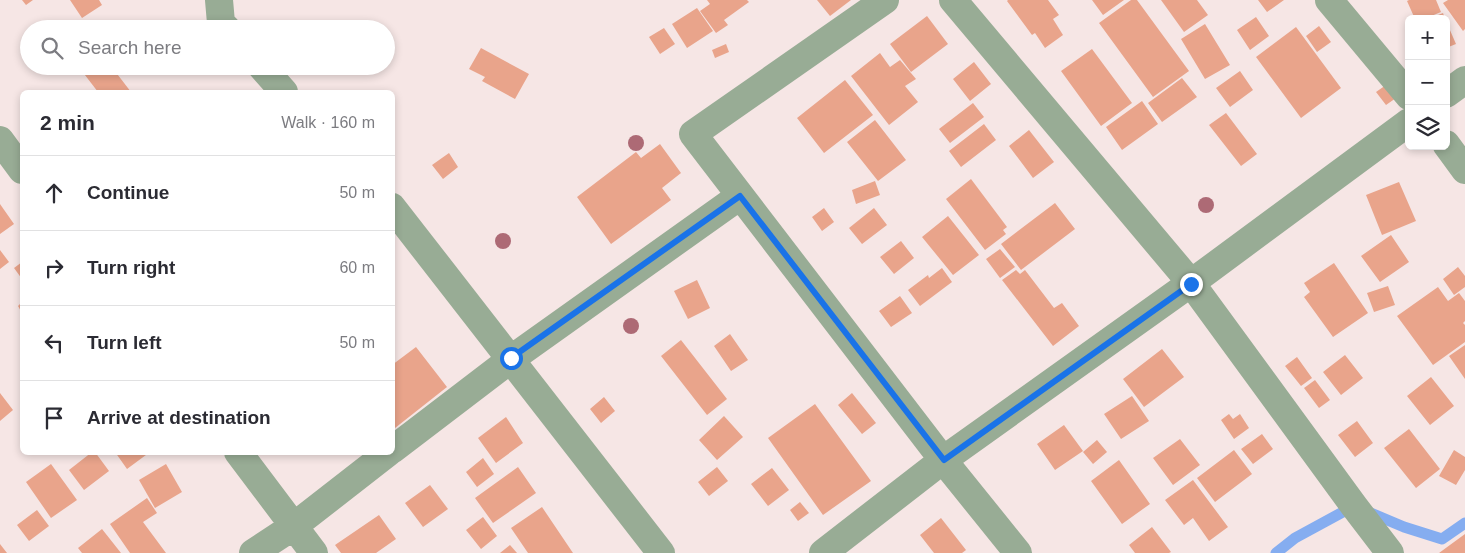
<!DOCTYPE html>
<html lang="en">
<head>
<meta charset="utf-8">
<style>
  body { margin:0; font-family:Arial,sans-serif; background:#f2f2f3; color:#2b2b33 }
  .controls { position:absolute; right:15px; top:15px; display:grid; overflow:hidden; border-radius:8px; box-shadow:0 2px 8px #0003 }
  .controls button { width:45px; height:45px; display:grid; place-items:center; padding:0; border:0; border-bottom:1px solid #e1e1e2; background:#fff; color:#2b2b33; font:25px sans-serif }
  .stop { position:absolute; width:15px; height:15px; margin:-11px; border:4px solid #1a73e8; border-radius:50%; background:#fff }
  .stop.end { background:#1a73e8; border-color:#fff; box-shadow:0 1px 5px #0008 }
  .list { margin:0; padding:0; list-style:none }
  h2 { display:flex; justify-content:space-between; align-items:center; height:65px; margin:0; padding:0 20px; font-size:21px }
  h2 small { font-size:16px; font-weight:400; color:#7c7c81 }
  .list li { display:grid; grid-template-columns:32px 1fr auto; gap:15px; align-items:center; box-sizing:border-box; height:75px; padding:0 20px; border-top:1px solid #e1e1e2 }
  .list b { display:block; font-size:19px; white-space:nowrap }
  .list em { font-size:16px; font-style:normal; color:#7c7c81 }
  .icon { flex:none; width:28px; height:28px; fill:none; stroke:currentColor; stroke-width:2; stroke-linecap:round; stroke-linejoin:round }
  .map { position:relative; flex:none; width:1465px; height:553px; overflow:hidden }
  .search { position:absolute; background:#fff; box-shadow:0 2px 8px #0003; left:20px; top:20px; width:375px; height:55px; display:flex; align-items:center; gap:12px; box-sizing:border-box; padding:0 18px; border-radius:28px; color:#7c7c81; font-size:19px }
  .panel { position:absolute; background:#fff; box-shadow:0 2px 8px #0003; left:20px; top:90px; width:375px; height:365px; border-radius:8px }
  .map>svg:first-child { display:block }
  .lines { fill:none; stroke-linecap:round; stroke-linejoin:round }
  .stream { stroke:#85adf0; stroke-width:11 }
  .building { fill:#e9a48b }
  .street { stroke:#98ac95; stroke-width:28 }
  .tree { fill:#ad6a75 }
  .route { stroke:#1a73e8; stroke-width:6 }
</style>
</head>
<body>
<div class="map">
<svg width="1465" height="553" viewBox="0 0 1465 553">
  <rect width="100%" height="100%" fill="#f6e6e5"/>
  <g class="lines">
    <path class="stream" d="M 1276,553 L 1295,538 L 1354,506 L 1404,527 L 1442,539 L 1465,523"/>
  </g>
  <path class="building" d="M 22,0 L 33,0 L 26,5 Z
    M 70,0 L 99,0 L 102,5 L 82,18 Z
    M 707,0 L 747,0 L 749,2 L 724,20 L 728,25 L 716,33 L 700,11 L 710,4 Z
    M 817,0 L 851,0 L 830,16 Z
    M 1008,0 L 1048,0 L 1059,15 L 1053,19 L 1063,35 L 1045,48 L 1035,33 L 1032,35 L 1007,1 Z
    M 1092,0 L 1124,0 L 1103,15 Z
    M 1131,0 L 1137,0 L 1189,71 L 1153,97 L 1099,23 Z
    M 1161,0 L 1197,0 L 1208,15 L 1184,32 Z
    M 1258,0 L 1284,0 L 1267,12 Z
    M 1409,0 L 1436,0 L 1441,12 L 1424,19 L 1415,19 L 1407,1 Z
    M 1448,0 L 1465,0 L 1465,29 L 1463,31 L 1443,3 Z
    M 697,8 L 713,31 L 687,48 L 672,24 Z
    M 1443,13 L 1445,19 L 1428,19 Z
    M 927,16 L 948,44 L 911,72 L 890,44 Z
    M 1256,17 L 1269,36 L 1250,50 L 1237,30 Z
    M 1446,21 L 1456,44 L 1446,48 Z
    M 1205,24 L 1230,65 L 1205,79 L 1181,39 Z
    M 1319,26 L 1331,42 L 1317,52 L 1306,36 Z
    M 1296,27 L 1341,88 L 1301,118 L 1256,57 Z
    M 664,28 L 675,44 L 660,54 L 649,37 Z
    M 726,44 L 729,52 L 715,58 L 712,50 Z
    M 481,48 L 529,74 L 515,99 L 482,81 L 485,77 L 469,69 Z
    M 1092,49 L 1132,103 L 1101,126 L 1061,71 Z
    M 880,53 L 890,67 L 900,60 L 916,79 L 905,86 L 918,102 L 889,125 L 851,76 Z
    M 974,62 L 991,84 L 970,101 L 953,79 Z
    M 78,66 L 111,66 L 131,92 L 98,92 Z
    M 1240,71 L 1253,90 L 1230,107 L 1216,88 Z
    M 1182,78 L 1197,97 L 1162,122 L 1148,103 Z
    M 845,80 L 873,115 L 824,153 L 797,118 Z
    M 1386,85 L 1396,98 L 1386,105 L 1376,92 Z
    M 1142,101 L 1158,124 L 1122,150 L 1106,127 Z
    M 973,103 L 984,117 L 950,143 L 939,129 Z
    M 1226,113 L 1257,154 L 1241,166 L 1209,125 Z
    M 875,120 L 906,160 L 878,181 L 847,142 Z
    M 984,124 L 996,140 L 961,167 L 949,151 Z
    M 1029,130 L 1054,162 L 1033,178 L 1009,146 Z
    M 660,144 L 681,173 L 662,188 L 671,200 L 611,244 L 577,197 L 636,152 L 641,158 Z
    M 449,153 L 458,167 L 443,179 L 432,165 Z
    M 971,179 L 1007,227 L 1003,230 L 1006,234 L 985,250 L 946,199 Z
    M 875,181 L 880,195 L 856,204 L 852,190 Z
    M 1399,182 L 1416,221 L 1382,235 L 1366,195 Z
    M 1055,203 L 1075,229 L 1021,270 L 1001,244 Z
    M 0,204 L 14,224 L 0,234 Z
    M 824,208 L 834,222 L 822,231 L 812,217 Z
    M 874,208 L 887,225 L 862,244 L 849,228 Z
    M 948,216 L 979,255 L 953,275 L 922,237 Z
    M 1391,235 L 1409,262 L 1380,282 L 1361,256 Z
    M 901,241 L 914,258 L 894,274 L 880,257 Z
    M 1000,249 L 1015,267 L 1000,278 L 986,259 Z
    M 0,250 L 9,262 L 0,269 Z
    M 22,262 L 22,279 L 14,268 Z
    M 1334,263 L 1368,313 L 1333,337 L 1304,297 L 1310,292 L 1304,283 Z
    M 1458,267 L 1465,276 L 1465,287 L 1454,295 L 1443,279 Z
    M 942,268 L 952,282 L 920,306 L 908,290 L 928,275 L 929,278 Z
    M 1016,270 L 1020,274 L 1025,270 L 1054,308 L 1062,303 L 1079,326 L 1053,346 L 1002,280 Z
    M 697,280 L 710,308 L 688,319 L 674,291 Z
    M 1388,286 L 1395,305 L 1374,312 L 1367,293 Z
    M 1438,287 L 1448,301 L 1459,293 L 1465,301 L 1465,321 L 1463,323 L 1465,325 L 1465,342 L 1433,365 L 1397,316 Z
    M 900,296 L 912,313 L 891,327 L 879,311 Z
    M 22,302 L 22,313 L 18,306 Z
    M 730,334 L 748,360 L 731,371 L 714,346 Z
    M 681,340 L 727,399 L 707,415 L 661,356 Z
    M 1465,345 L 1465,379 L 1449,356 Z
    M 416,347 L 447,387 L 395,428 L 392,425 L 392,365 Z
    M 1162,349 L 1184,377 L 1144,407 L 1123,379 Z
    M 1345,355 L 1363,378 L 1341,395 L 1323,372 Z
    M 1297,357 L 1312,378 L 1301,386 L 1285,366 Z
    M 1431,377 L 1454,406 L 1430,425 L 1407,396 Z
    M 1315,380 L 1330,400 L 1319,408 L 1304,388 Z
    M 0,393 L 13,410 L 0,421 Z
    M 852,393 L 876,423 L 862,434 L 838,405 Z
    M 1132,396 L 1149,421 L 1121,439 L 1104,414 Z
    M 604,397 L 615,411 L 601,423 L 590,409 Z
    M 815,404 L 871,481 L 823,515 L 768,438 Z
    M 1229,414 L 1233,419 L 1240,414 L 1249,428 L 1234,439 L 1221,420 Z
    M 724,416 L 743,437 L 717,460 L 699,440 Z
    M 506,417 L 523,443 L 496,463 L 478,438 Z
    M 1357,421 L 1373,443 L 1355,457 L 1338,435 Z
    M 1064,425 L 1083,451 L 1055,470 L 1037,444 Z
    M 1409,429 L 1440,469 L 1416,488 L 1384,448 Z
    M 1262,434 L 1273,449 L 1253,464 L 1241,449 Z
    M 1180,439 L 1200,465 L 1173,485 L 1153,458 Z
    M 1097,440 L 1107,452 L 1093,464 L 1083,452 Z
    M 1234,450 L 1252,474 L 1215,502 L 1197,478 Z
    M 1454,450 L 1465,457 L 1465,470 L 1456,485 L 1439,476 Z
    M 92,452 L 95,452 L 109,471 L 84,490 L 69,470 Z
    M 115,452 L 150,452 L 127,469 Z
    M 483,458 L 494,474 L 477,487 L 466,472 Z
    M 1119,460 L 1150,504 L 1122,524 L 1091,481 Z
    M 51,464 L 77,500 L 51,518 L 26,482 Z
    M 166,464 L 182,492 L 155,508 L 139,480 Z
    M 518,467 L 536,493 L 493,523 L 475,498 Z
    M 717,467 L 728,481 L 709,496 L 698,482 Z
    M 772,468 L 789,490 L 768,506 L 751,484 Z
    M 1193,480 L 1228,527 L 1209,541 L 1193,518 L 1184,525 L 1165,500 Z
    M 430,485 L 448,509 L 423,527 L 405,503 Z
    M 147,498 L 157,513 L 143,522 L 166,553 L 130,553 L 110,524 Z
    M 800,502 L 809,513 L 798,521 L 790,510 Z
    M 542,507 L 573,553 L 528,553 L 511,528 Z
    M 37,510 L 49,526 L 29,541 L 17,525 Z
    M 379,515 L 396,539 L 376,553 L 341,553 L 335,545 Z
    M 483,517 L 497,536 L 481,549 L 466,530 Z
    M 941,518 L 966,550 L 962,553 L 934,553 L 920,535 Z
    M 1152,527 L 1171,552 L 1169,553 L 1135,553 L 1129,545 Z
    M 102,529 L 121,553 L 82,553 L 78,548 Z
    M 1465,534 L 1465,553 L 1439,553 Z
    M 0,544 L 7,553 L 0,553 Z
    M 510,545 L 517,553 L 500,553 Z"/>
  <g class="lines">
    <path class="street" d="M 219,0 L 221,23 L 227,29
      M 885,0 L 693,134 L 943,460 L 1018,553
      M 953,0 L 1191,283 L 1354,506 L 1390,553
      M 1329,0 L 1409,96
      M 261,66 L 284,92
      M 1446,94 L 1465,80
      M 0,140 L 22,170
      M 1446,144 L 1465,170
      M 392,207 L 661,553
      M 392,450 L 511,359 L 740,196
      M 238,452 L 314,553
      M 253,553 L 294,526 L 389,452
      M 823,553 L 943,460 L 1191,283 L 1409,122"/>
  </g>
  <g class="tree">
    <circle cx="636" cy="143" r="8"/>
    <circle cx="1206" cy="205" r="8"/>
    <circle cx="503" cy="241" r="8"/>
    <circle cx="631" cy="326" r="8"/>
  </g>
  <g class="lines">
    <path class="route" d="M 511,358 L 740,196 L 944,460 L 1191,284"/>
  </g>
</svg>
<div class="controls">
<button>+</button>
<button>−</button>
<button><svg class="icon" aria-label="layers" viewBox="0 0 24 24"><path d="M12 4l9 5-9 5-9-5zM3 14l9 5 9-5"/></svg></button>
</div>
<div class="stop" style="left:511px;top:358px"></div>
<div class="stop end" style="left:1191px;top:284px"></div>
<div class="search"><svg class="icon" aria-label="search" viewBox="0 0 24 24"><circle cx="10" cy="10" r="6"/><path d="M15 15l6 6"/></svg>Search here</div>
<section class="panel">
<h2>2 min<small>Walk · 160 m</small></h2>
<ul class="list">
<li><svg class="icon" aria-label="ahead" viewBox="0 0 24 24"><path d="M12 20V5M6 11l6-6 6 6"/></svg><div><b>Continue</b></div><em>50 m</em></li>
<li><svg class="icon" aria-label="right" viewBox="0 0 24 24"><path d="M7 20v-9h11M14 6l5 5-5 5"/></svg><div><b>Turn right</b></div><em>60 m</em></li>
<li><svg class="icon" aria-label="left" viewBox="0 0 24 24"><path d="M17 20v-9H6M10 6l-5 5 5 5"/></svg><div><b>Turn left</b></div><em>50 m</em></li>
<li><svg class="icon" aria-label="arrive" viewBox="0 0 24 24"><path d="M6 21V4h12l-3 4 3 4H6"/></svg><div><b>Arrive at destination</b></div></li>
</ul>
</section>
</div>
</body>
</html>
